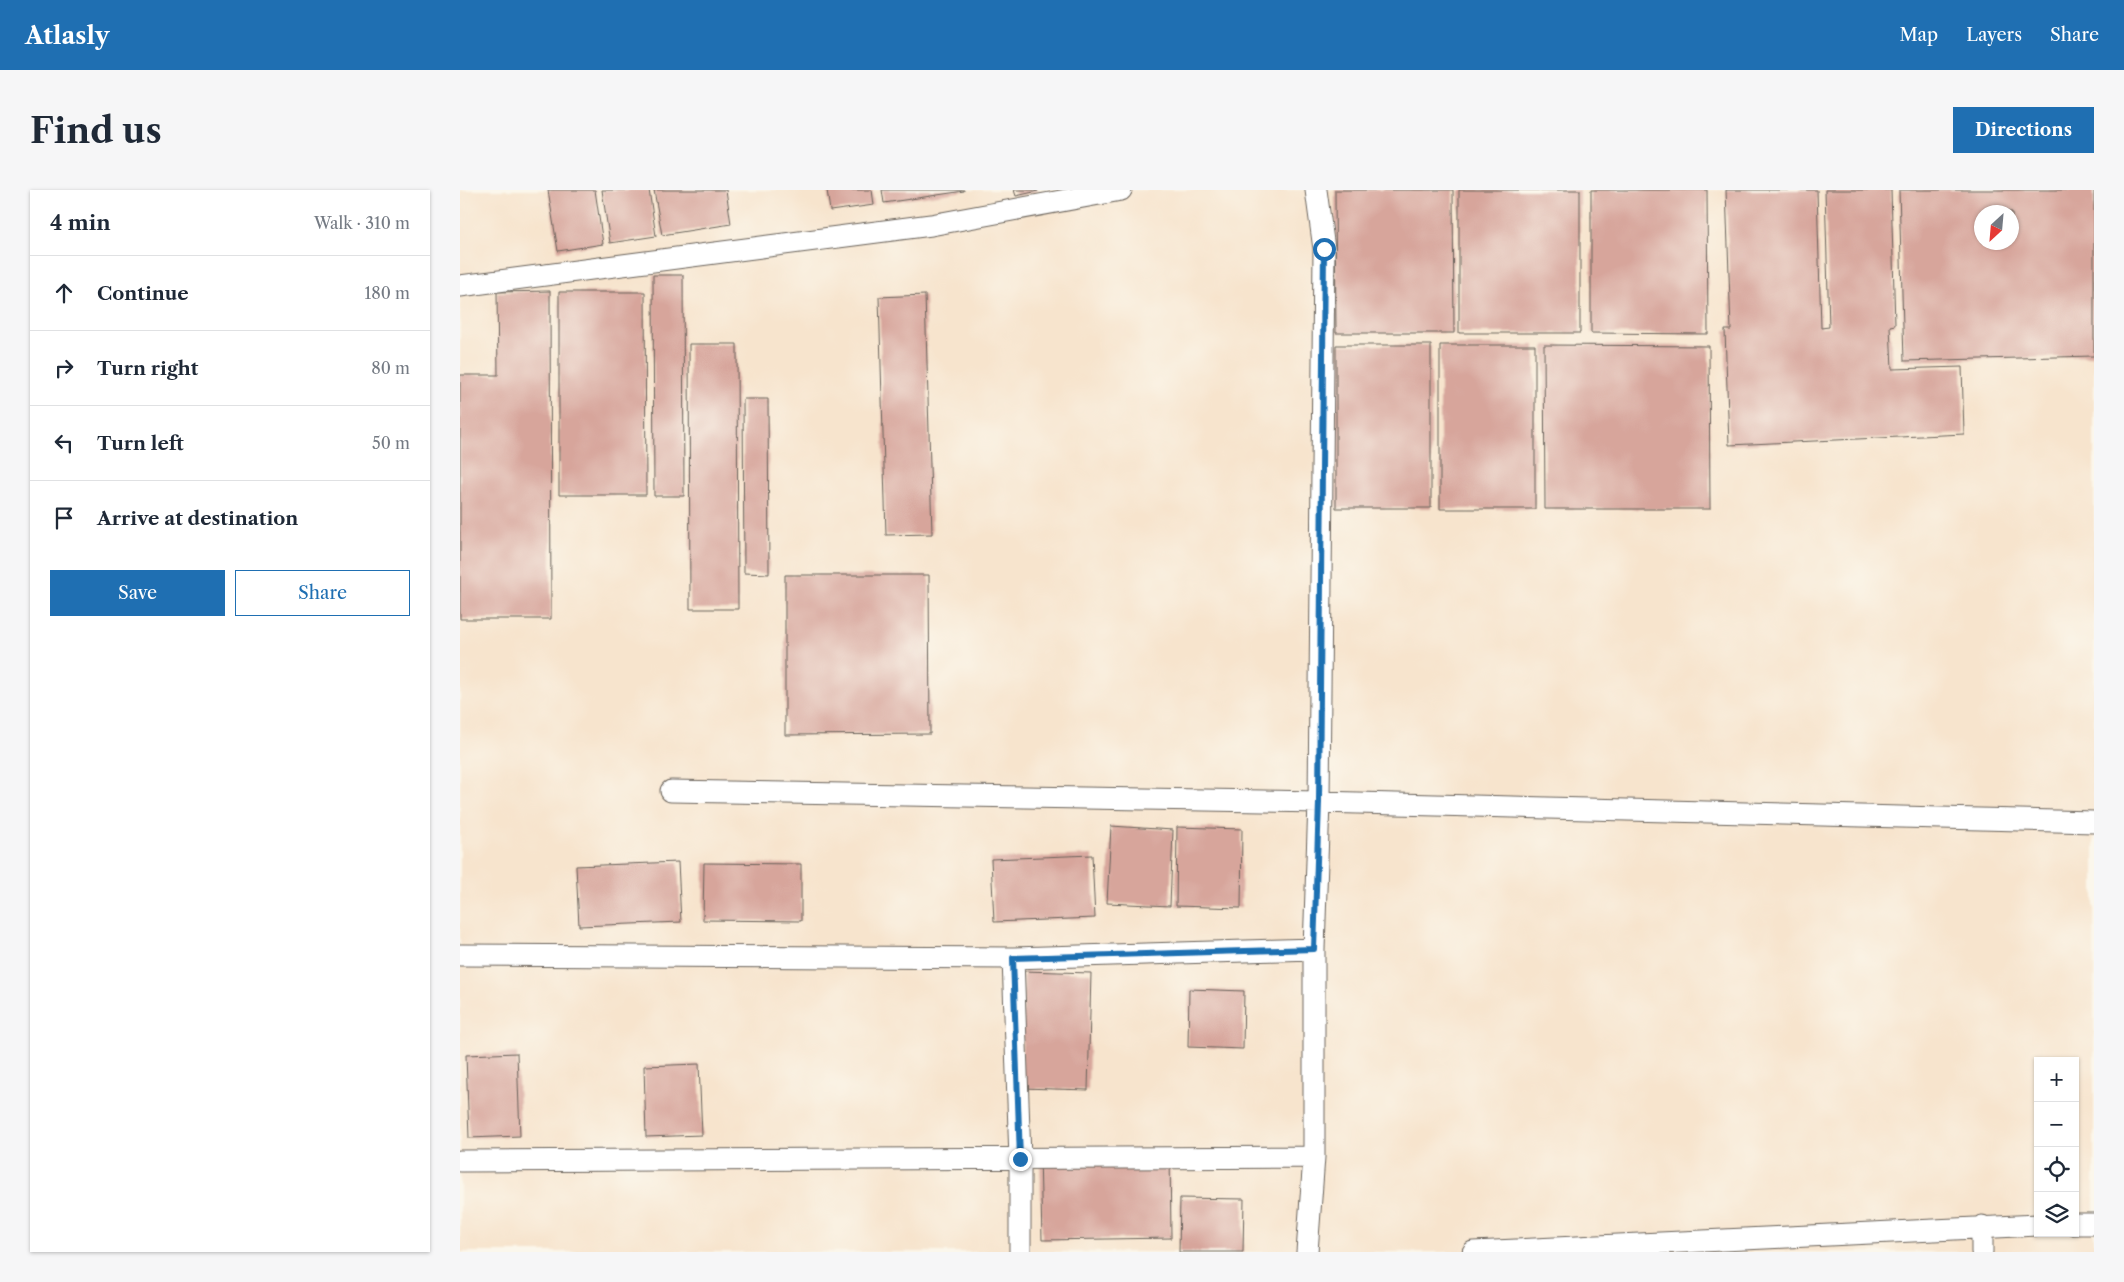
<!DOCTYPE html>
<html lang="en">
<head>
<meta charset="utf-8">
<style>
  body { margin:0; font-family:"Libre Caslon Text",serif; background:#f6f6f7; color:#1f2937 }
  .controls { position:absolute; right:15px; bottom:15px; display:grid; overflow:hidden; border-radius:0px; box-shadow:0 1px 4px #0004 }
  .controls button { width:45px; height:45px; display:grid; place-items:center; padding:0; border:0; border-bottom:1px solid #e0e1e3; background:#fff; color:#1f2937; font:25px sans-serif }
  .compass { position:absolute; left:1514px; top:15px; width:45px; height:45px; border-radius:50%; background:#fff; box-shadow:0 1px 4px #0004; rotate:206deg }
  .stop { position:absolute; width:15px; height:15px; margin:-11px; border:4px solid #1f6fb2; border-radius:50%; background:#fff }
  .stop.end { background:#1f6fb2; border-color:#fff; box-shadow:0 1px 5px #0008 }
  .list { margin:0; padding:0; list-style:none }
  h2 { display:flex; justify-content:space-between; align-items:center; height:65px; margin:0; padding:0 20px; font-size:21px }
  h2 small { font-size:16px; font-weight:400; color:#747a83 }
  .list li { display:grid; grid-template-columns:32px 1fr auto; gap:15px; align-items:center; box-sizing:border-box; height:75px; padding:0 20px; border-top:1px solid #e0e1e3 }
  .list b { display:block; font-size:19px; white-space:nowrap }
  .list em { font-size:16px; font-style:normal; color:#747a83 }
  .actions { display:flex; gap:10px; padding:15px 20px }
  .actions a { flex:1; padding:11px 0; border:1px solid #1f6fb2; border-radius:0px; text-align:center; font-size:18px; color:#1f6fb2 }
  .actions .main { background:#1f6fb2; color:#fff }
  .icon { flex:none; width:28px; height:28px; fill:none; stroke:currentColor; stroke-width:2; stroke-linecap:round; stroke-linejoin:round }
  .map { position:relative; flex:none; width:1634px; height:1062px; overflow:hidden; border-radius:0px }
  header { display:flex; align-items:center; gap:30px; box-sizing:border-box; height:70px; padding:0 25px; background:#1f6fb2; color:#fff }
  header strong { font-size:24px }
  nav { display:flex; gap:28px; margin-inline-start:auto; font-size:18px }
  .intro { display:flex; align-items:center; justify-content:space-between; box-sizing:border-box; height:120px; padding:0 30px }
  h1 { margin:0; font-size:35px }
  .button { padding:12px 22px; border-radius:0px; background:#1f6fb2; color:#fff; font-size:18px; font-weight:700 }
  main { display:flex; gap:30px; padding:0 30px }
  aside { flex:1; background:#fff; border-radius:0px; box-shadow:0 1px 4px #0004 }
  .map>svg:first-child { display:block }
  .building { fill:#d7a59b; fill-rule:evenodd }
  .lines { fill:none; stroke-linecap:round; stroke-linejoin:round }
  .street-casing { stroke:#69625a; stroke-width:23 }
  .street { stroke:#fff; stroke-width:21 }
  .route { stroke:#1f6fb2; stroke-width:6 }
</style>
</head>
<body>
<header>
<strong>Atlasly</strong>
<nav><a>Map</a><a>Layers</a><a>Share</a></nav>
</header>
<div class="intro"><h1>Find us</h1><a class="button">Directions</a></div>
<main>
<aside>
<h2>4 min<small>Walk · 310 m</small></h2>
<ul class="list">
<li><svg class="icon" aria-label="ahead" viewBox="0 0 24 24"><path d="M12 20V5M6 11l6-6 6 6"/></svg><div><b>Continue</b></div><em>180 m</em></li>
<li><svg class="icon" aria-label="right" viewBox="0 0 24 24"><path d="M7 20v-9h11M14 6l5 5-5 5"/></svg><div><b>Turn right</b></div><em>80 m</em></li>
<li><svg class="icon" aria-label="left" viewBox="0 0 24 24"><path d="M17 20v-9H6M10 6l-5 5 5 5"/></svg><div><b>Turn left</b></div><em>50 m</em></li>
<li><svg class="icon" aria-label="arrive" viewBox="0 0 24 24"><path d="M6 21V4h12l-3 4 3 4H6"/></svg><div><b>Arrive at destination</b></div></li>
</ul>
<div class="actions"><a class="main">Save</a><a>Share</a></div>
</aside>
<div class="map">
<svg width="1634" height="1062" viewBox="0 0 1634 1062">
  <rect width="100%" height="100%" fill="#fbf7ec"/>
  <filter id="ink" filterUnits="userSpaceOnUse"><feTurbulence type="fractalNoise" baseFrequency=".02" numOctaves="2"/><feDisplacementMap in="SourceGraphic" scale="10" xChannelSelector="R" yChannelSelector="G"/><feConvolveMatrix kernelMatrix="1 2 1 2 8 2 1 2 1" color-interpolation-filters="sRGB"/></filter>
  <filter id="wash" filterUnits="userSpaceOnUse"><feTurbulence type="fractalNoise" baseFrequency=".0096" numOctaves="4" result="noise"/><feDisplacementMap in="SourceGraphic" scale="20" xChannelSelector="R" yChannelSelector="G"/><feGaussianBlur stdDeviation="1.12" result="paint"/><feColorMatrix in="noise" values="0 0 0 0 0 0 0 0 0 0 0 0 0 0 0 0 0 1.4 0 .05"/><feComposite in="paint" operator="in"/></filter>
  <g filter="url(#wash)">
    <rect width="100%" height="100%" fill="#f7e4cd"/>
    <g id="blocks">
      <path class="building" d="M 88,0 L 135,0 L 143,54 L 98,61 Z
        M 142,0 L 189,0 L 196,46 L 150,53 Z
        M 194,0 L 266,0 L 271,34 L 202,45 Z
        M 367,0 L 412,0 L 414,15 L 370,21 Z
        M 422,0 L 504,0 L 504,1 L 424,13 Z
        M 554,0 L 578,0 L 578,1 L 556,6 Z
        M 875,0 L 993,0 L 994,143 L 876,143 Z
        M 999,0 L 1120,0 L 1120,143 L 999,143 Z
        M 1131,0 L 1247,0 L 1248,144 L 1131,143 Z
        M 1266,0 L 1357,0 L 1361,138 L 1369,137 L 1365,0 L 1431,0 L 1435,135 L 1430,136 L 1432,179 L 1502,177 L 1504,244 L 1269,255 L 1265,140 L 1271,140 Z
        M 1439,0 L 1634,0 L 1634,166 L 1444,171 ZM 1522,22 L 1552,22 L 1552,52 L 1522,52 Z
        M 193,85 L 223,85 L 224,306 L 194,306 Z
        M 90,101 L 91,429 L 0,429 L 0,185 L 38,185 L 37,102 Z
        M 99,102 L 185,102 L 186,305 L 99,305 Z
        M 465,105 L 472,344 L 426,345 L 419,107 Z
        M 229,154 L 277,154 L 278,419 L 230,419 Z
        M 876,155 L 971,155 L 971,318 L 876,318 Z
        M 980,155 L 1075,155 L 1075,319 L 980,319 Z
        M 1084,155 L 1249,156 L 1250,319 L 1085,319 Z
        M 283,209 L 308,209 L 309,384 L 284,383 Z
        M 325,385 L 469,385 L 470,544 L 325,545 Z
        M 651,636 L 713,640 L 710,716 L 647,713 Z
        M 717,637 L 782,639 L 781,718 L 716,716 Z
        M 632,665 L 635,728 L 534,732 L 531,669 Z
        M 218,672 L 221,732 L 119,736 L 116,676 Z
        M 244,673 L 341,674 L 341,731 L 243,730 Z
        M 564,781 L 631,783 L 628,900 L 561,898 Z
        M 729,799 L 784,801 L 783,859 L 728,857 Z
        M 57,863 L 60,946 L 9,948 L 6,865 Z
        M 239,874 L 242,945 L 186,947 L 184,876 Z
        M 710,961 L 711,1048 L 582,1050 L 580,963 Z
        M 720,1008 L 784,1009 L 783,1062 L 719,1062 Z"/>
    </g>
  </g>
  <g filter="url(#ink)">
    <use href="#blocks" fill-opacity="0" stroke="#69625a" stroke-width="1"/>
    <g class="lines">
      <defs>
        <path id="street" d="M 0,96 L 471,35 L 661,0
          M 211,601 L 859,612 L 1634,632
          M 0,765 L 553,768 L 854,759
          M 553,768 L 560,969 L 560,1062
          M 0,971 L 854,967
          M 1615,1034 L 1634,1034
          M 1522,1036 L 1522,1062
          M 847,1062 L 854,967 L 854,759 L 859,612 L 864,59 L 856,0
          M 1013,1062 L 1578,1035"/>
      </defs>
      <use href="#street" class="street-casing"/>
      <use href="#street" class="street"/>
    </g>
  </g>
  <g class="lines" filter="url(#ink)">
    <path class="route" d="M 560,969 L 553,768 L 854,759 L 859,612 L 864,59"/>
  </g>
</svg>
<div class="controls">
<button>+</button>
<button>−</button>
<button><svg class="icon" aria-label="locate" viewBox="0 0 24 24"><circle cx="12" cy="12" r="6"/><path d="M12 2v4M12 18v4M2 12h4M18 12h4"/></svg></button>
<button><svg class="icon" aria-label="layers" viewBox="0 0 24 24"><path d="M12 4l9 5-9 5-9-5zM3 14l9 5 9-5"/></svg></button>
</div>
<svg class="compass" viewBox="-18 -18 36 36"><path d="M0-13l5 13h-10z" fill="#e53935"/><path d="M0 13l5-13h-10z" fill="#747a83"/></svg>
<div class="stop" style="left:864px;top:59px"></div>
<div class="stop end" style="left:560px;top:969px"></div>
</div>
</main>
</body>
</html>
